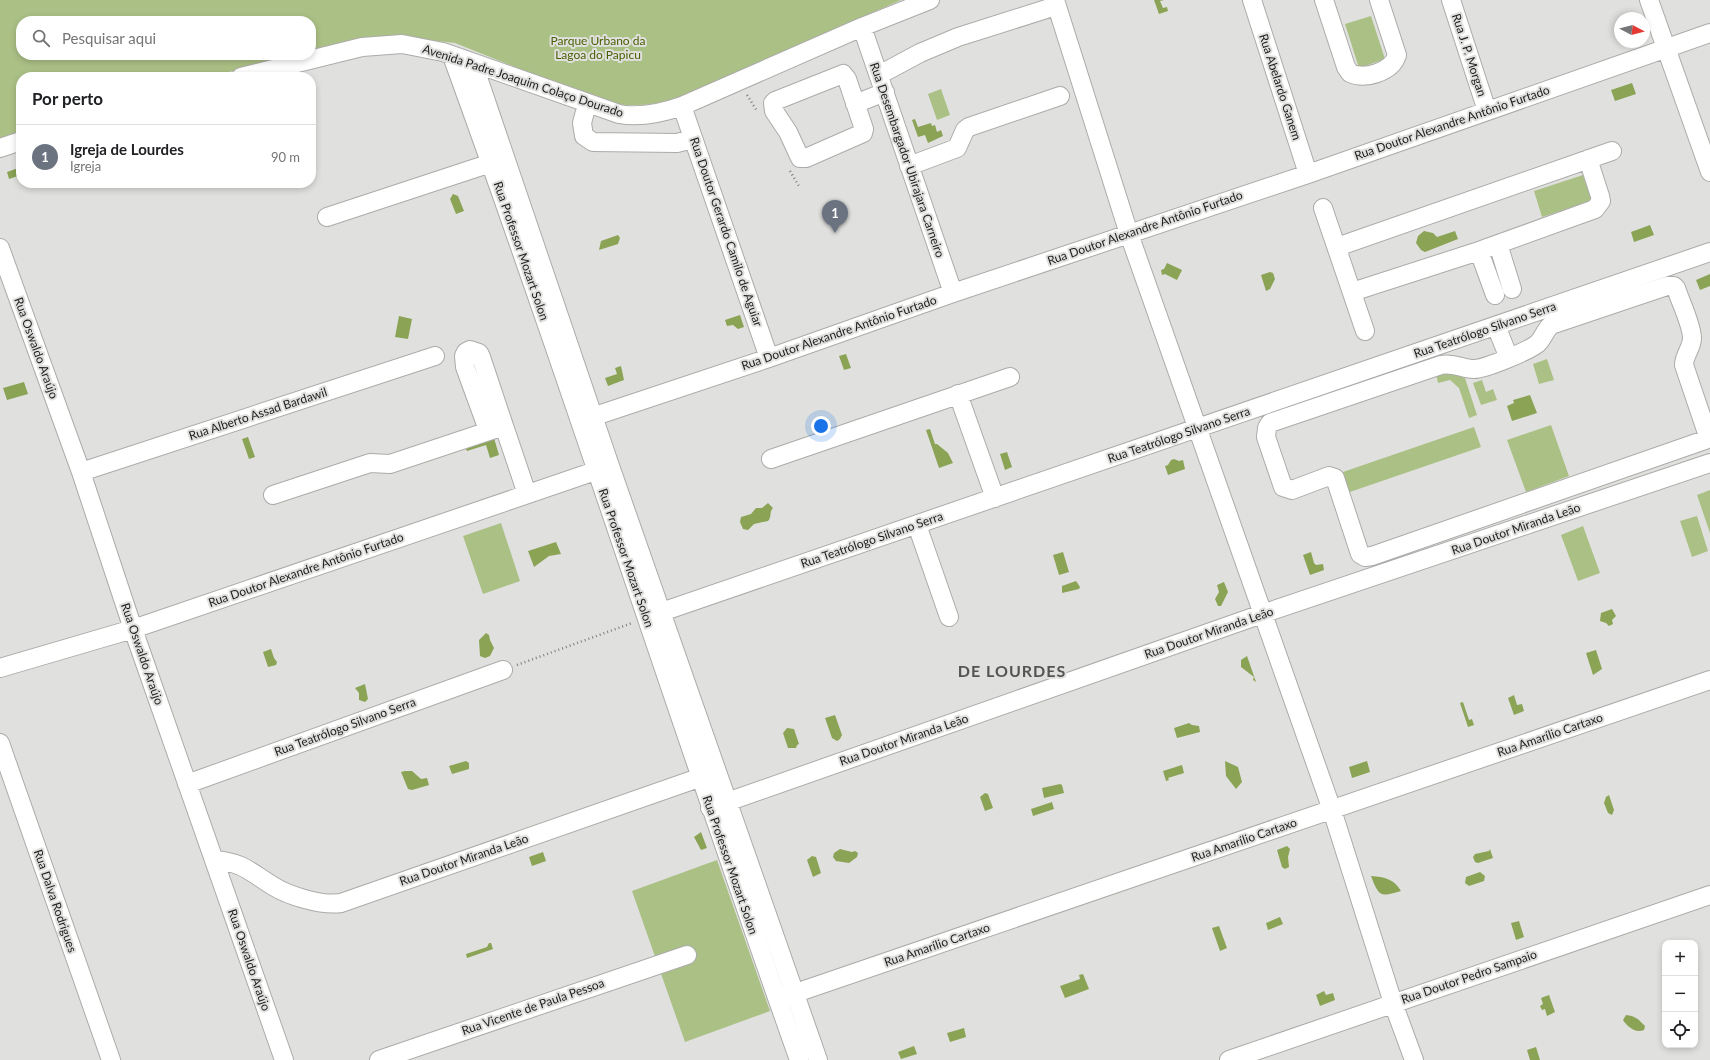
<!DOCTYPE html>
<html lang="pt">
<head>
<meta charset="utf-8">
<style>
  body { margin:0; font-family:Lato,sans-serif; background:#f6f6f6; color:#202124 }
  .controls { position:absolute; right:12px; bottom:12px; display:grid; overflow:hidden; border-radius:8px; box-shadow:0 2px 6px #0003 }
  .controls button { width:36px; height:36px; display:grid; place-items:center; padding:0; border:0; border-bottom:1px solid #e0e0e0; background:#fff; color:#202124; font:20px sans-serif }
  .compass { position:absolute; left:1614px; top:12px; width:36px; height:36px; border-radius:50%; background:#fff; box-shadow:0 2px 6px #0003; rotate:97deg }
  .you { position:absolute; left:821px; top:426px; width:14px; height:14px; margin:-10px; border:3px solid #fff; border-radius:50%; background:#1a73e8; box-shadow:0 0 0 6px #1a73e833 }
  .badge { display:grid; place-items:center; width:26px; height:26px; border-radius:50%; background:#0f766e; color:#fff; font-size:13px; font-weight:700 }
  .pin { position:absolute; translate:-50% -33px; filter:drop-shadow(0 1px 2px #0008) }
  .pin::after { content:''; position:absolute; top:21px; width:14px; height:12px; background:inherit; clip-path:polygon(0 0,100% 0,50% 100%) }
  .list { margin:0; padding:0; list-style:none }
  h2 { display:flex; justify-content:space-between; align-items:center; height:52px; margin:0; padding:0 16px; font-size:17px }
  h2 small { font-size:13px; font-weight:400; color:#757577 }
  .list li { display:grid; grid-template-columns:26px 1fr auto; gap:12px; align-items:center; box-sizing:border-box; height:64px; padding:0 16px; border-top:1px solid #e0e0e0 }
  .list b { display:block; font-size:15px; white-space:nowrap }
  .list p { margin:0; font-size:13px; white-space:nowrap; color:#757577 }
  .list em { font-size:13px; font-style:normal; color:#757577 }
  .icon { flex:none; width:22px; height:22px; fill:none; stroke:currentColor; stroke-width:2; stroke-linecap:round; stroke-linejoin:round }
  .map { position:relative; flex:none; width:1710px; height:1060px; overflow:hidden }
  .search { position:absolute; background:#fff; box-shadow:0 2px 6px #0003; left:16px; top:16px; width:300px; height:44px; display:flex; align-items:center; gap:10px; box-sizing:border-box; padding:0 14px; border-radius:16px; color:#757577; font-size:15px }
  .panel { position:absolute; background:#fff; box-shadow:0 2px 6px #0003; left:16px; top:72px; width:300px; height:116px; border-radius:16px }
  .map>svg:first-child { display:block }
  .green { fill:#abc085 }
  .water { fill:#8aa355 }
  .lines { fill:none; stroke-linecap:round; stroke-linejoin:round }
  .minor-casing { stroke:#abaca9; stroke-width:20 }
  .path { stroke:#7e7f7d; stroke-width:2.5; stroke-dasharray:1 3; stroke-linecap:butt }
  .minor { stroke:#fff; stroke-width:18 }
  .labels { text-anchor:middle; stroke-width:4; stroke-linejoin:round; paint-order:stroke }
  .park-label { font-size:12px; fill:#4a5f03; stroke:#e0e1de }
  .street-label { font-size:12px; fill:#1c1d1c; stroke:#e0e1de }
  .district-label { font-size:16px; font-weight:bold; letter-spacing:1px; fill:#545552; stroke:#e0e1de }
</style>
</head>
<body>
<div class="map">
<svg width="1710" height="1060" viewBox="0 0 1710 1060">
  <rect width="100%" height="100%" fill="#e0e1de"/>
  <path class="green" d="M 0,0 L 901,0 L 676,99 C 651,106 628,107 603,102 L 455,43 L 392,36 L 311,52 L 311,21 L 21,21 L 21,55 L 300,55 L 208,77 L 21,77 L 21,132 L 0,139 Z
    M 1371,16 L 1385,59 L 1359,68 L 1345,24 Z
    M 941,89 L 950,115 L 937,120 L 928,94 Z
    M 1583,175 L 1592,201 L 1542,217 L 1534,191 Z
    M 1547,359 L 1554,380 L 1539,384 L 1533,364 Z
    M 1449,370 L 1465,378 L 1477,415 L 1469,418 L 1459,388 L 1450,380 L 1438,383 L 1436,374 Z
    M 1482,380 L 1486,392 L 1493,389 L 1497,400 L 1481,405 L 1473,383 Z
    M 1551,425 L 1569,476 L 1526,492 L 1507,440 Z
    M 1474,427 L 1481,447 L 1347,493 L 1340,473 Z
    M 1710,490 L 1710,533 L 1697,495 Z
    M 1697,516 L 1708,551 L 1692,557 L 1680,521 Z
    M 501,523 L 520,581 L 483,594 L 463,536 Z
    M 1583,526 L 1600,573 L 1578,581 L 1561,535 Z
    M 717,860 L 770,1011 L 685,1042 L 632,891 Z"/>
  <path class="water" d="M 1154,0 L 1164,0 L 1160,1 L 1163,8 L 1167,7 L 1168,11 L 1159,14 Z
    M 1632,83 L 1636,94 L 1615,101 L 1611,90 Z
    M 915,119 L 918,127 L 931,123 L 932,126 L 935,125 L 937,132 L 941,130 L 943,136 L 928,143 L 925,135 L 918,137 L 912,120 Z
    M 21,167 L 21,175 L 9,179 L 7,172 Z
    M 453,194 L 458,196 L 464,211 L 456,214 L 450,199 Z
    M 1650,225 L 1654,235 L 1634,242 L 1631,232 Z
    M 1424,231 L 1433,233 L 1437,237 L 1455,231 L 1458,239 L 1425,252 L 1421,250 L 1416,243 L 1418,236 Z
    M 618,235 L 620,238 L 618,244 L 599,250 L 601,241 Z
    M 1167,263 L 1182,270 L 1177,280 L 1165,274 L 1162,275 L 1161,270 L 1164,269 Z
    M 1270,272 L 1273,273 L 1275,279 L 1270,289 L 1266,291 L 1261,275 Z
    M 1710,274 L 1710,286 L 1700,290 L 1696,280 Z
    M 740,315 L 744,327 L 738,329 L 733,325 L 727,326 L 725,320 Z
    M 399,316 L 412,319 L 408,339 L 395,337 Z
    M 846,354 L 851,368 L 844,370 L 839,356 Z
    M 621,366 L 624,380 L 608,386 L 605,378 L 617,374 L 615,368 Z
    M 24,382 L 28,394 L 7,400 L 3,388 Z
    M 1530,395 L 1537,413 L 1512,421 L 1507,406 L 1514,403 L 1513,400 Z
    M 930,429 L 935,444 L 937,444 L 948,453 L 953,463 L 939,468 L 926,430 Z
    M 248,437 L 255,457 L 249,459 L 242,439 Z
    M 494,438 L 499,455 L 490,458 L 486,445 L 467,451 L 465,447 Z
    M 1007,452 L 1012,467 L 1005,470 L 1000,454 Z
    M 1174,459 L 1179,461 L 1183,460 L 1185,469 L 1168,475 L 1165,466 L 1168,465 L 1171,460 Z
    M 768,503 L 773,508 C 769,512 772,517 768,521 L 754,524 L 748,530 L 743,529 L 740,522 L 741,517 L 751,514 L 756,508 L 762,508 Z
    M 556,542 L 561,554 L 549,556 L 534,567 L 528,551 Z
    M 1063,552 L 1069,572 L 1059,575 L 1053,555 Z
    M 1311,552 L 1314,563 L 1316,565 L 1323,564 L 1324,570 L 1310,575 L 1303,555 Z
    M 1076,581 L 1080,587 L 1079,589 L 1062,593 L 1062,586 Z
    M 1224,582 L 1228,592 L 1221,606 L 1218,606 L 1215,599 L 1219,592 L 1217,585 Z
    M 1612,609 L 1616,616 L 1612,620 L 1613,624 L 1609,626 L 1606,623 L 1600,621 L 1601,613 Z
    M 486,633 L 489,635 L 490,640 L 494,648 L 490,656 L 485,658 L 480,656 L 479,640 Z
    M 271,649 L 274,658 L 277,662 L 276,665 L 268,667 L 263,652 Z
    M 1596,650 L 1602,669 L 1593,675 L 1586,653 Z
    M 1247,656 L 1256,682 L 1253,680 L 1254,677 L 1241,667 L 1241,660 Z
    M 365,684 L 368,699 L 365,702 L 359,700 L 359,693 L 355,688 Z
    M 1514,695 L 1517,705 L 1522,704 L 1524,711 L 1514,715 L 1508,698 Z
    M 1463,702 L 1469,720 L 1472,719 L 1474,725 L 1468,727 L 1460,703 Z
    M 835,715 L 842,735 L 840,739 L 837,741 L 832,738 L 825,718 Z
    M 1189,723 L 1192,725 L 1199,726 L 1200,732 L 1177,738 L 1174,728 Z
    M 787,728 L 794,729 L 799,744 L 797,745 L 796,748 L 788,748 L 783,733 Z
    M 466,761 L 469,763 L 469,769 L 452,774 L 449,766 Z
    M 1225,761 L 1238,767 L 1242,782 L 1236,789 L 1226,776 Z
    M 1367,761 L 1370,772 L 1352,778 L 1349,767 Z
    M 1182,765 L 1184,773 L 1168,778 L 1169,780 L 1166,781 L 1163,771 Z
    M 405,771 L 412,771 L 421,779 L 427,778 L 429,785 L 412,790 L 408,789 L 401,772 Z
    M 1060,784 L 1062,785 L 1064,793 L 1044,798 L 1042,788 Z
    M 985,793 L 988,794 L 993,808 L 985,811 L 980,797 Z
    M 1609,795 L 1614,810 L 1612,815 L 1608,813 L 1604,803 L 1606,797 Z
    M 1052,802 L 1054,809 L 1033,816 L 1031,809 Z
    M 701,832 L 707,848 L 701,850 L 694,837 Z
    M 1287,846 L 1290,849 L 1288,857 L 1289,867 L 1285,869 L 1282,867 L 1277,850 Z
    M 840,849 L 852,852 L 855,851 L 858,853 L 857,857 L 849,863 L 836,861 L 833,857 L 834,853 Z
    M 1490,849 L 1493,858 L 1478,863 L 1475,862 L 1473,857 L 1475,854 L 1489,851 Z
    M 543,852 L 546,861 L 532,866 L 529,857 Z
    M 812,856 L 816,857 L 821,873 L 813,877 L 807,860 Z
    M 1480,872 L 1485,876 L 1484,881 L 1469,886 L 1465,883 L 1466,877 Z
    M 1371,876 C 1385,877 1394,879 1401,891 C 1380,897 1379,897 1371,876 Z
    M 1280,917 L 1283,924 L 1268,930 L 1266,923 Z
    M 1519,921 L 1524,937 L 1516,940 L 1511,923 Z
    M 1219,926 L 1227,948 L 1220,951 L 1212,928 Z
    M 489,943 L 491,943 L 493,949 L 467,958 L 466,954 L 487,947 Z
    M 1083,974 L 1089,989 L 1065,998 L 1060,986 L 1080,979 L 1079,975 Z
    M 1324,991 L 1326,995 L 1333,993 L 1335,1000 L 1320,1006 L 1316,995 Z
    M 1549,995 L 1555,1012 L 1547,1016 L 1545,1009 L 1542,1010 L 1540,1006 L 1543,1004 L 1541,998 Z
    M 1626,1015 C 1636,1016 1639,1020 1645,1026 L 1644,1030 C 1635,1034 1627,1026 1623,1020 Z
    M 964,1028 L 966,1037 L 950,1042 L 947,1033 Z
    M 914,1046 L 917,1054 L 901,1059 L 898,1052 Z
    M 1536,1047 L 1540,1060 L 1530,1060 L 1527,1050 Z"/>
  <g class="lines">
    <defs>
      <path id="minor" d="M 1055,0 L 1129,234 L 1332,810 L 1393,1003 L 1414,1060
        M 1252,0 L 1308,174
        M 1324,0 L 1346,67 L 1350,73 C 1365,80 1392,72 1397,55 L 1379,0
        M 1451,0 L 1487,111
        M 1649,0 L 1710,172
        M 862,27 L 953,293
        M 452,56 C 573,389 680,726 799,1060
        M 473,63 L 610,466 L 818,1060
        M 843,74 L 847,79 L 864,129 L 863,133 L 806,158 L 800,158 L 788,132 L 774,111 L 773,103 L 775,101 Z
        M 879,75 L 920,53 L 958,37 L 1056,6
        M 241,77 L 362,47 L 402,44 L 443,52 L 619,114 C 640,118 662,113 682,106 L 862,27 L 930,0
        M 587,104 L 582,123 L 584,136 L 593,142 L 677,143 L 693,139
        M 855,104 L 885,92
        M 682,106 L 769,358
        M 0,148 L 21,141
        M 909,166 L 957,148 L 965,130 L 969,127 L 1060,96
        M 1323,208 L 1365,331
        M 327,217 L 491,163
        M 1498,244 L 1512,289
        M 1337,247 L 1612,151
        M 0,248 L 81,472 L 133,629 L 284,1060
        M 1479,251 L 1495,295
        M 1667,286 L 1674,286 L 1676,288 C 1680,301 1692,325 1692,338 C 1692,348 1684,355 1684,365 L 1707,433 L 1705,440 L 1372,556 L 1365,557 L 1360,554 L 1335,478 L 1329,476 L 1292,490 L 1283,487 L 1266,437 L 1267,428 L 1270,423 L 1441,365 C 1454,362 1462,369 1474,369 C 1485,369 1528,351 1537,344 C 1543,339 1545,330 1551,325 Z
        M 1352,292 L 1479,251 L 1595,209 L 1601,201 L 1600,196 L 1588,159
        M 1496,326 L 1509,358
        M 958,394 L 995,498
        M 580,421 L 769,358 L 953,293 L 1308,174 L 1710,33
        M 488,430 L 465,367 L 464,356 L 466,352 L 470,350 L 479,353 L 481,357 L 504,426
        M 771,459 L 1010,377
        M 81,472 L 435,356
        M 273,495 L 370,463 L 390,464 L 504,426 L 527,494
        M 917,525 L 949,617
        M 647,617 L 1710,252
        M 0,668 L 133,629 L 607,467
        M 0,743 L 111,1060
        M 187,784 L 503,670
        M 710,808 L 1262,614 L 1710,463
        M 214,860 C 243,862 250,872 273,886 C 289,896 322,906 341,903 L 710,774
        M 784,997 L 1710,680
        M 379,1060 L 687,955
        M 1229,1060 L 1710,895"/>
    </defs>
    <use href="#minor" class="minor-casing"/>
    <path class="path" d="M 747,95 L 757,111
      M 790,171 L 800,188
      M 517,665 L 632,623"/>
    <use href="#minor" class="minor"/>
  </g>
  <g class="labels">
    <g class="park-label">
      <text x="598" y="45">Parque Urbano da<tspan x="598" dy="14">Lagoa do Papicu</tspan></text>
    </g>
    <g class="street-label">
      <text transform="translate(1469 55) rotate(72)" y="4">Rua J. P. Morgan</text>
      <text transform="translate(523 81) rotate(18)" y="4">Avenida Padre Joaquim Colaço Dourado</text>
      <text transform="translate(1280 87) rotate(72)" y="4">Rua Abelardo Ganem</text>
      <text transform="translate(1452 123) rotate(-19)" y="4">Rua Doutor Alexandre Antônio Furtado</text>
      <text transform="translate(907 160) rotate(71)" y="4">Rua Desembargador Ubirajara Carneiro</text>
      <text transform="translate(1145 228) rotate(-19)" y="4">Rua Doutor Alexandre Antônio Furtado</text>
      <text transform="translate(726 232) rotate(71)" y="4">Rua Doutor Gerardo Camilo de Aguiar</text>
      <text transform="translate(521 251) rotate(71)" y="4">Rua Professor Mozart Solon</text>
      <text transform="translate(1485 330) rotate(-19)" y="4">Rua Teatrólogo Silvano Serra</text>
      <text transform="translate(839 333) rotate(-19)" y="4">Rua Doutor Alexandre Antônio Furtado</text>
      <text transform="translate(36 348) rotate(70)" y="4">Rua Oswaldo Araújo</text>
      <text transform="translate(258 414) rotate(-18)" y="4">Rua Alberto Assad Bardawil</text>
      <text transform="translate(1179 435) rotate(-19)" y="4">Rua Teatrólogo Silvano Serra</text>
      <text transform="translate(1516 529) rotate(-19)" y="4">Rua Doutor Miranda Leão</text>
      <text transform="translate(872 540) rotate(-19)" y="4">Rua Teatrólogo Silvano Serra</text>
      <text transform="translate(626 558) rotate(71)" y="4">Rua Professor Mozart Solon</text>
      <text transform="translate(306 570) rotate(-19)" y="4">Rua Doutor Alexandre Antônio Furtado</text>
      <text transform="translate(1209 633) rotate(-19)" y="4">Rua Doutor Miranda Leão</text>
      <text transform="translate(142 654) rotate(71)" y="4">Rua Oswaldo Araújo</text>
      <text transform="translate(345 727) rotate(-20)" y="4">Rua Teatrólogo Silvano Serra</text>
      <text transform="translate(1550 735) rotate(-19)" y="4">Rua Amarílio Cartaxo</text>
      <text transform="translate(904 740) rotate(-19)" y="4">Rua Doutor Miranda Leão</text>
      <text transform="translate(1244 840) rotate(-19)" y="4">Rua Amarílio Cartaxo</text>
      <text transform="translate(464 860) rotate(-19)" y="4">Rua Doutor Miranda Leão</text>
      <text transform="translate(730 865) rotate(71)" y="4">Rua Professor Mozart Solon</text>
      <text transform="translate(55 901) rotate(71)" y="4">Rua Dalva Rodrigues</text>
      <text transform="translate(937 945) rotate(-19)" y="4">Rua Amarílio Cartaxo</text>
      <text transform="translate(249 960) rotate(71)" y="4">Rua Oswaldo Araújo</text>
      <text transform="translate(1469 977) rotate(-19)" y="4">Rua Doutor Pedro Sampaio</text>
      <text transform="translate(533 1007) rotate(-19)" y="4">Rua Vicente de Paula Pessoa</text>
    </g>
    <g class="district-label">
      <text x="1012" y="677">DE LOURDES</text>
    </g>
  </g>
</svg>
<div class="controls">
<button>+</button>
<button>−</button>
<button><svg class="icon" aria-label="locate" viewBox="0 0 24 24"><circle cx="12" cy="12" r="6"/><path d="M12 2v4M12 18v4M2 12h4M18 12h4"/></svg></button>
</div>
<svg class="compass" viewBox="-18 -18 36 36"><path d="M0-13l5 13h-10z" fill="#e53935"/><path d="M0 13l5-13h-10z" fill="#757577"/></svg>
<div class="you"></div>
<div class="pin badge" style="left:835px;top:233px;background:#6b7280">1</div>
<div class="search"><svg class="icon" aria-label="search" viewBox="0 0 24 24"><circle cx="10" cy="10" r="6"/><path d="M15 15l6 6"/></svg>Pesquisar aqui</div>
<section class="panel">
<h2>Por perto<small></small></h2>
<ul class="list">
<li><span class="badge" style="background:#6b7280">1</span><div><b>Igreja de Lourdes</b><p>Igreja</p></div><em>90 m</em></li>
</ul>
</section>
</div>
</body>
</html>
